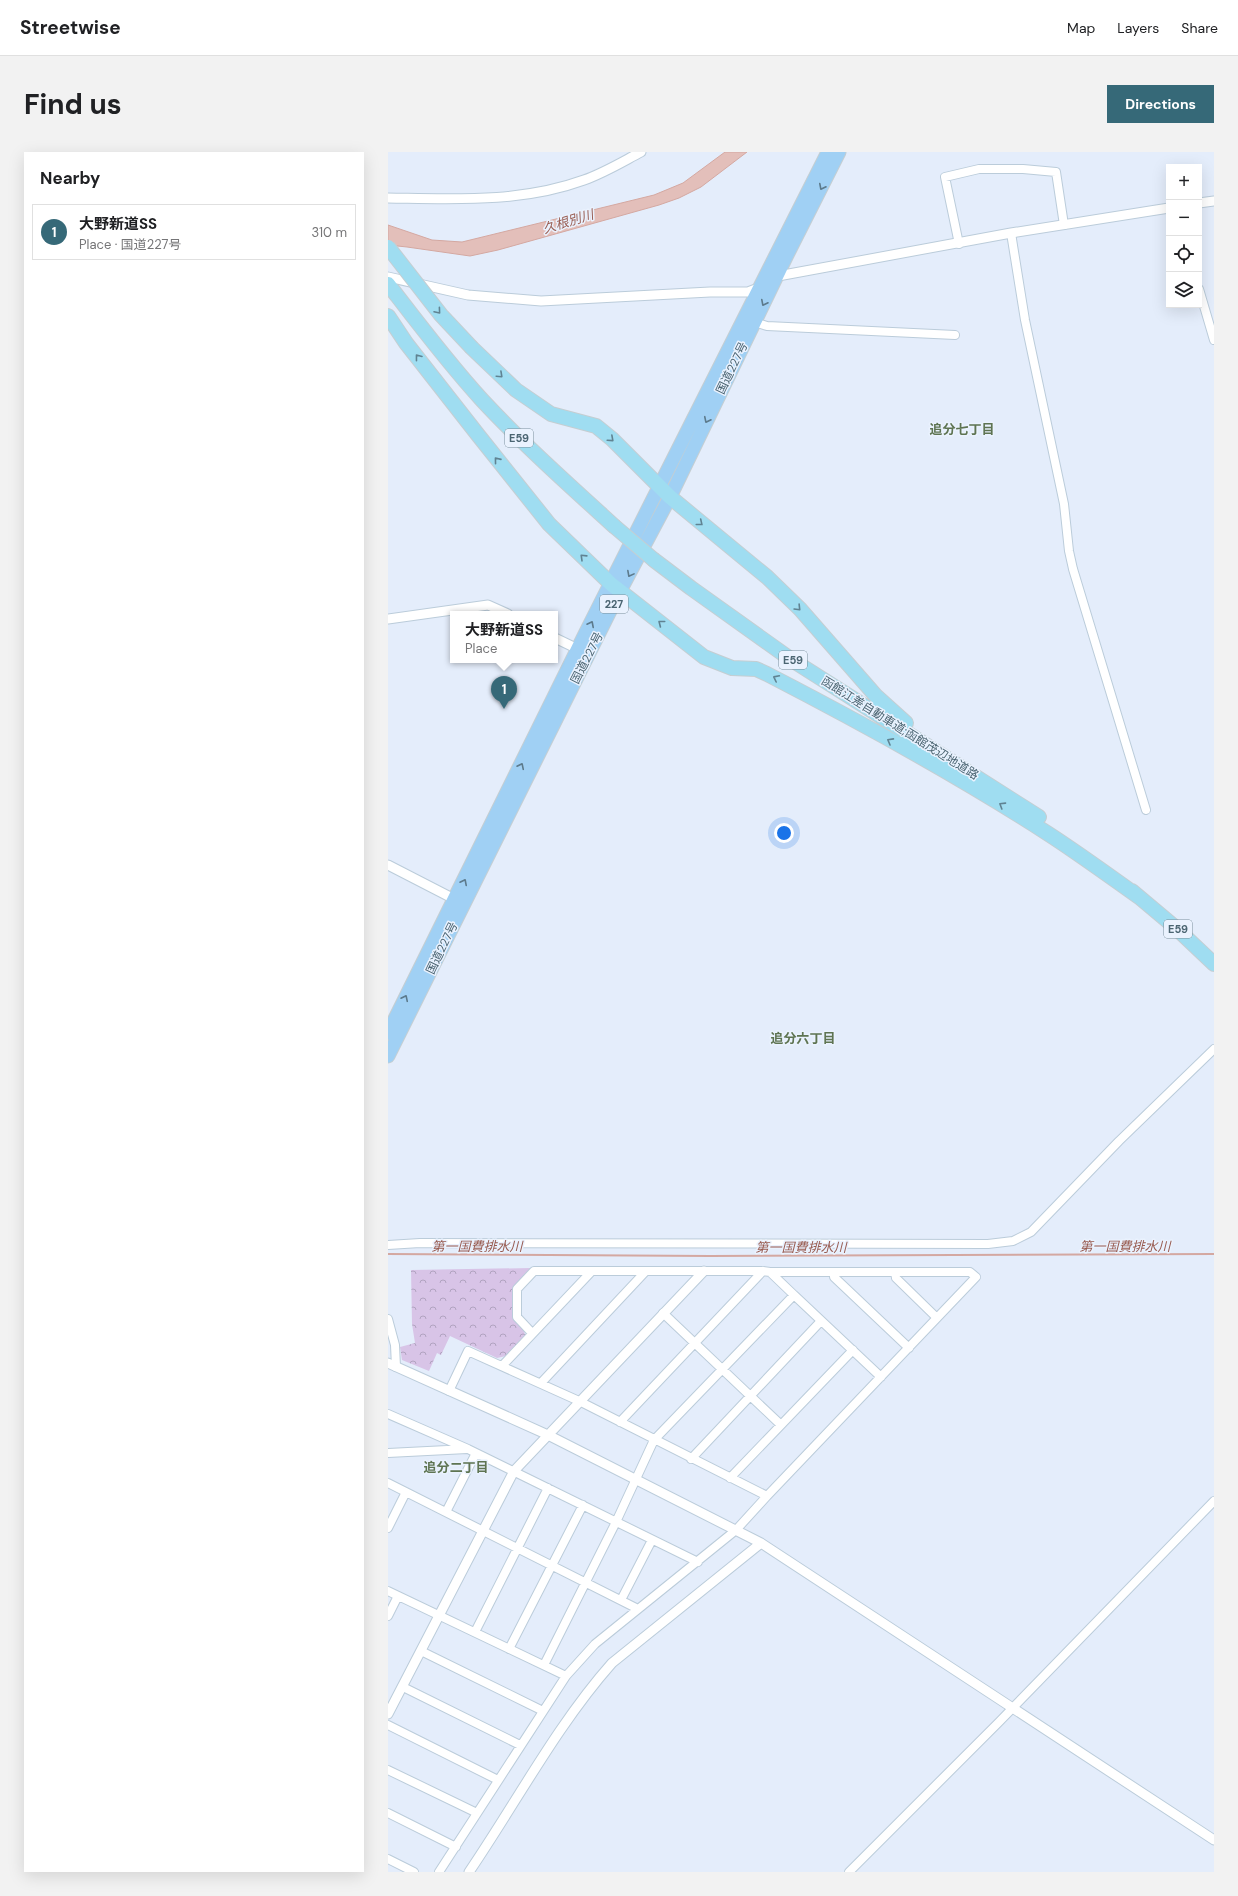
<!DOCTYPE html>
<html lang="en">
<head>
<meta charset="utf-8">
<style>
  body { margin:0; font-family:"DM Sans","Noto Sans JP",sans-serif; background:#f2f2f2; color:#202124 }
  .controls { position:absolute; right:12px; top:12px; display:grid; overflow:hidden; border-radius:0px; box-shadow:0 4px 16px #0002 }
  .controls button { width:36px; height:36px; display:grid; place-items:center; padding:0; border:0; border-bottom:1px solid #e0e0e0; background:#fff; color:#202124; font:20px sans-serif }
  .you { position:absolute; left:396px; top:681px; width:14px; height:14px; margin:-10px; border:3px solid #fff; border-radius:50%; background:#1a73e8; box-shadow:0 0 0 6px #1a73e833 }
  .badge { display:grid; place-items:center; width:26px; height:26px; border-radius:50%; background:#366978; color:#fff; font-size:13px; font-weight:700 }
  .pin { position:absolute; translate:-50% -33px; filter:drop-shadow(0 1px 2px #0008) }
  .pin::after { content:''; position:absolute; top:21px; width:14px; height:12px; background:inherit; clip-path:polygon(0 0,100% 0,50% 100%) }
  .popup { position:absolute; left:62px; top:459px; width:108px; height:52px; box-sizing:border-box; display:grid; place-content:center; border-radius:0px; background:#fff; filter:drop-shadow(0 1px 3px #0005); font-size:13px; white-space:nowrap; color:#757577 }
  .popup b { font-size:15px; color:#202124 }
  .popup::after { content:''; position:absolute; left:50%; top:100%; margin-left:-8px; border:8px solid transparent; border-top-color:#fff }
  .list { margin:0; padding:0; list-style:none }
  h2 { display:flex; justify-content:space-between; align-items:center; height:52px; margin:0; padding:0 16px; font-size:17px }
  h2 small { font-size:13px; font-weight:400; color:#757577 }
  .list li { display:grid; grid-template-columns:26px 1fr auto; gap:12px; align-items:center; box-sizing:border-box; height:56px; margin:0 8px 8px; padding:0 8px; border:1px solid #e0e0e0; border-radius:0px }
  .list b { display:block; font-size:15px; white-space:nowrap }
  .list p { margin:0; font-size:13px; white-space:nowrap; color:#757577 }
  .list em { font-size:13px; font-style:normal; color:#757577 }
  .icon { flex:none; width:22px; height:22px; fill:none; stroke:currentColor; stroke-width:2; stroke-linecap:round; stroke-linejoin:round }
  .map { position:relative; flex:none; width:826px; height:1720px; overflow:hidden; border-radius:0px }
  header { display:flex; align-items:center; gap:24px; box-sizing:border-box; height:56px; padding:0 20px; background:#fff; border-bottom:1px solid #e0e0e0 }
  header strong { font-size:19px }
  nav { display:flex; gap:22px; margin-inline-start:auto; font-size:14px }
  .intro { display:flex; align-items:center; justify-content:space-between; box-sizing:border-box; height:96px; padding:0 24px }
  h1 { margin:0; font-size:28px }
  .button { padding:10px 18px; border-radius:0px; background:#366978; color:#fff; font-size:14px; font-weight:700 }
  main { display:flex; gap:24px; padding:0 24px }
  aside { flex:1; background:#fff; border-radius:0px; box-shadow:0 4px 16px #0002 }
  .map>svg:first-child { display:block }
  .park { fill:url(#park-crowns) }
  .water { fill:#e3bfba; stroke:#d4a8a1 }
  .lines { fill:none; stroke-linecap:round; stroke-linejoin:round }
  .stream { stroke:#d4a8a1; stroke-width:2 }
  .minor-casing { stroke:#bbccda; stroke-width:10 }
  .tertiary-casing { stroke:#bbccda; stroke-width:11 }
  .trunk-casing { stroke:#c5ced2; stroke-width:15 }
  .motorway-casing { stroke:#c5ced2; stroke-width:16 }
  .minor { stroke:#fff; stroke-width:8 }
  .tertiary { stroke:#fff; stroke-width:9 }
  .trunk { stroke:#a0d0f4; stroke-width:13 }
  .motorway { stroke:#9fddf1; stroke-width:14 }
  .motorway-bridge-casing { stroke:#c5ced2; stroke-width:16; stroke-linecap:butt }
  .motorway-bridge { stroke:#9fddf1; stroke-width:14 }
  .oneway { stroke:#5c7a8c }
  .oneway2 { stroke:#608392 }
  .labels { text-anchor:middle; stroke-width:3; stroke-linejoin:round; paint-order:stroke }
  .shield { fill:#eaf2fe; stroke:#7b8f9c; stroke-width:1 }
  .shield-label { font-size:11px; font-weight:bold; fill:#4b6572 }
  .street-label { font-size:12px; fill:#4b6572; stroke:#eaf2fe }
  .water-label { font-size:13px; font-style:italic; fill:#985b50; stroke:#eaf2fe }
  .neighbourhood-label { font-size:13px; font-weight:bold; fill:#5e7452; stroke:#eaf2fe }
</style>
</head>
<body>
<header>
<strong>Streetwise</strong>
<nav><a>Map</a><a>Layers</a><a>Share</a></nav>
</header>
<div class="intro"><h1>Find us</h1><a class="button">Directions</a></div>
<main>
<aside>
<h2>Nearby<small></small></h2>
<ul class="list">
<li><span class="badge">1</span><div><b>大野新道SS</b><p>Place · 国道227号</p></div><em>310 m</em></li>
</ul>
</aside>
<div class="map">
<svg width="826" height="1720" viewBox="0 0 826 1720">
  <defs>
    <pattern id="park-crowns" width="20" height="18" patternUnits="userSpaceOnUse"><rect width="20" height="18" fill="#d8c4e7"/><path d="M2 6a3 3 0 1 1 6 0M12 15a3 3 0 1 1 6 0" fill="none" stroke="#b1a3c0"/></pattern>
  </defs>
  <rect width="100%" height="100%" fill="#e4edfb"/>
  <path class="park" d="M 143,1116 L 125,1136 L 125,1167 L 136,1178 L 137,1183 L 118,1204 L 109,1206 L 62,1184 L 53,1203 L 49,1201 L 41,1219 L 14,1208 L 12,1195 L 27,1191 L 24,1172 L 23,1118 Z"/>
  <path class="water" d="M 337,0 L 359,0 L 313,35 L 291,46 L 271,53 L 110,98 L 82,104 L 19,95 L 0,93 L 0,73 L 44,88 L 74,90 L 266,43 L 295,31 Z"/>
  <g class="lines">
    <path class="stream" d="M 0,1102 L 322,1104 L 826,1102"/>
    <defs>
      <path id="minor" d="M 623,81 L 637,168 L 676,352 L 681,399 L 685,417 L 758,658
        M 571,92 L 557,25 L 591,17 L 635,17 L 668,20 L 676,73
        M 811,137 L 826,188
        M 366,170 L 379,174 L 567,183
        M 0,1093 L 32,1091 L 600,1092 L 625,1089 L 643,1080 L 731,989 L 826,897
        M 446,1120 L 446,1125 L 521,1196
        M 507,1120 L 508,1126 L 549,1166
        M 406,1143 L 493,1225
        M 275,1161 L 393,1273
        M 0,1167 L 7,1193 L 8,1215
        M 144,1181 L 129,1165 L 129,1137 L 146,1119 L 375,1119 L 382,1120 L 406,1143 L 266,1288 L 228,1370 L 156,1513
        M 114,1214 L 203,1120
        M 153,1231 L 257,1120
        M 0,1262 L 80,1297 L 310,1410
        M 232,1270 L 375,1119
        M 0,1301 L 79,1297
        M 303,1307 L 433,1169
        M 342,1326 L 465,1198
        M 0,1331 L 250,1457
        M 379,1344 L 588,1125 L 582,1120 L 382,1120
        M 58,1360 L 88,1301
        M 0,1376 L 18,1340
        M 0,1439 L 178,1524 L 207,1492 L 348,1378 L 379,1344 L 191,1249 L 80,1199 L 61,1239
        M 233,1448 L 264,1388
        M 0,1464 L 10,1444
        M 87,1480 L 160,1336
        M 121,1497 L 195,1353
        M 33,1499 L 155,1559
        M 15,1535 L 132,1593
        M 0,1573 L 110,1628
        M 0,1618 L 89,1661
        M 0,1661 L 68,1695
        M 0,1707 L 26,1720
        M 51,1720 L 178,1524
        M 461,1720 L 611,1570 L 826,1349"/>
      <path id="tertiary" d="M 0,46 C 66,47 133,51 196,28 C 216,21 234,10 253,0
        M 811,51 L 826,49
        M 0,125 L 80,143 L 153,149 L 322,140 L 360,140 L 373,135
        M 385,127 L 390,124 L 623,81 L 781,56
        M 0,467 L 100,453 L 120,462
        M 167,486 L 194,499
        M 0,713 L 70,749
        M 0,1211 L 160,1283 L 373,1391 L 826,1688
        M 0,1562 L 126,1319 L 316,1119
        M 81,1720 C 128,1651 169,1573 224,1511 L 373,1391"/>
      <path id="trunk" d="M 0,881 L 198,480 L 440,0
        M 0,904 L 232,439 L 282,345 L 399,103 L 451,0"/>
      <path id="motorway" d="M 0,132 C 30,171 60,211 94,248 C 135,292 181,333 226,374
        M 0,164 L 18,191 L 90,283 L 161,372 L 223,432 L 316,505 L 344,516 L 368,517 L 379,522 C 474,571 569,623 659,681 C 690,701 720,723 751,745
        M 84,196 L 128,238 L 163,262 L 208,274 L 224,287 L 282,345 L 379,425 L 412,457 L 488,544 L 518,571
        M 266,408 L 303,436 L 401,506 L 651,665
        M 744,739 L 788,776 L 826,812"/>
    </defs>
    <use href="#minor" class="minor-casing"/>
    <use href="#tertiary" class="tertiary-casing"/>
    <use href="#trunk" class="trunk-casing"/>
    <use href="#motorway" class="motorway-casing"/>
    <use href="#minor" class="minor"/>
    <use href="#tertiary" class="tertiary"/>
    <use href="#trunk" class="trunk"/>
    <use href="#motorway" class="motorway"/>
    <defs>
      <path id="motorway-bridge" d="M 0,95 L 53,163 L 84,196
        M 226,374 L 266,408"/>
    </defs>
    <use href="#motorway-bridge" class="motorway-bridge-casing"/>
    <use href="#motorway-bridge" class="motorway-bridge"/>
  </g>
  <defs><path id="oneway-chevron" d="M-2-3.5L2.5 0L-2 3.5" fill="none" stroke-width="1.6" stroke-linecap="round" stroke-linejoin="round"/></defs>
  <g class="oneway">
    <use href="#oneway-chevron" transform="translate(434 35) rotate(117)"/>
    <use href="#oneway-chevron" transform="translate(376 151) rotate(117)"/>
    <use href="#oneway-chevron" transform="translate(319 268) rotate(116)"/>
    <use href="#oneway-chevron" transform="translate(242 422) rotate(118)"/>
    <use href="#oneway-chevron" transform="translate(203 472) rotate(-63)"/>
    <use href="#oneway-chevron" transform="translate(133 614) rotate(-64)"/>
    <use href="#oneway-chevron" transform="translate(76 730) rotate(-63)"/>
    <use href="#oneway-chevron" transform="translate(17 846) rotate(-64)"/>
  </g>
  <g class="oneway2">
    <use href="#oneway-chevron" transform="translate(50 159) rotate(50)"/>
    <use href="#oneway-chevron" transform="translate(30 205) rotate(-128)"/>
    <use href="#oneway-chevron" transform="translate(112 223) rotate(43)"/>
    <use href="#oneway-chevron" transform="translate(223 287) rotate(42)"/>
    <use href="#oneway-chevron" transform="translate(109 308) rotate(-129)"/>
    <use href="#oneway-chevron" transform="translate(312 371) rotate(39)"/>
    <use href="#oneway-chevron" transform="translate(195 405) rotate(-136)"/>
    <use href="#oneway-chevron" transform="translate(410 456) rotate(46)"/>
    <use href="#oneway-chevron" transform="translate(273 471) rotate(-142)"/>
    <use href="#oneway-chevron" transform="translate(388 526) rotate(-153)"/>
    <use href="#oneway-chevron" transform="translate(502 589) rotate(-151)"/>
    <use href="#oneway-chevron" transform="translate(614 653) rotate(-148)"/>
  </g>
  <g class="labels">
    <g class="shield">
      <rect x="117" y="277" width="28" height="18" rx="3"/>
      <rect x="212" y="443" width="28" height="18" rx="3"/>
      <rect x="391" y="499" width="28" height="18" rx="3"/>
      <rect x="776" y="768" width="28" height="18" rx="3"/>
    </g>
    <g class="shield-label">
      <text x="131" y="290">E59</text>
      <text x="226" y="456">227</text>
      <text x="405" y="512">E59</text>
      <text x="790" y="781">E59</text>
    </g>
    <g class="street-label">
      <text transform="translate(344 216) rotate(-64)" y="4">国道227号</text>
      <text transform="translate(199 506) rotate(-63)" y="4">国道227号</text>
      <text transform="translate(512 576) rotate(32)" y="4">函館江差自動車道;函館茂辺地道路</text>
      <text transform="translate(54 796) rotate(-64)" y="4">国道227号</text>
    </g>
    <g class="water-label">
      <text transform="translate(180 69) rotate(-17)" y="5">久根別川</text>
      <text x="89" y="1099">第一国費排水川</text>
      <text x="737" y="1099">第一国費排水川</text>
      <text x="413" y="1100">第一国費排水川</text>
    </g>
    <g class="neighbourhood-label">
      <text x="574" y="282">追分七丁目</text>
      <text x="415" y="891">追分六丁目</text>
      <text x="68" y="1320">追分二丁目</text>
    </g>
  </g>
</svg>
<div class="controls">
<button>+</button>
<button>−</button>
<button><svg class="icon" aria-label="locate" viewBox="0 0 24 24"><circle cx="12" cy="12" r="6"/><path d="M12 2v4M12 18v4M2 12h4M18 12h4"/></svg></button>
<button><svg class="icon" aria-label="layers" viewBox="0 0 24 24"><path d="M12 4l9 5-9 5-9-5zM3 14l9 5 9-5"/></svg></button>
</div>
<div class="you"></div>
<div class="pin badge" style="left:116px;top:557px">1</div>
<div class="popup"><b>大野新道SS</b>Place</div>
</div>
</main>
</body>
</html>
